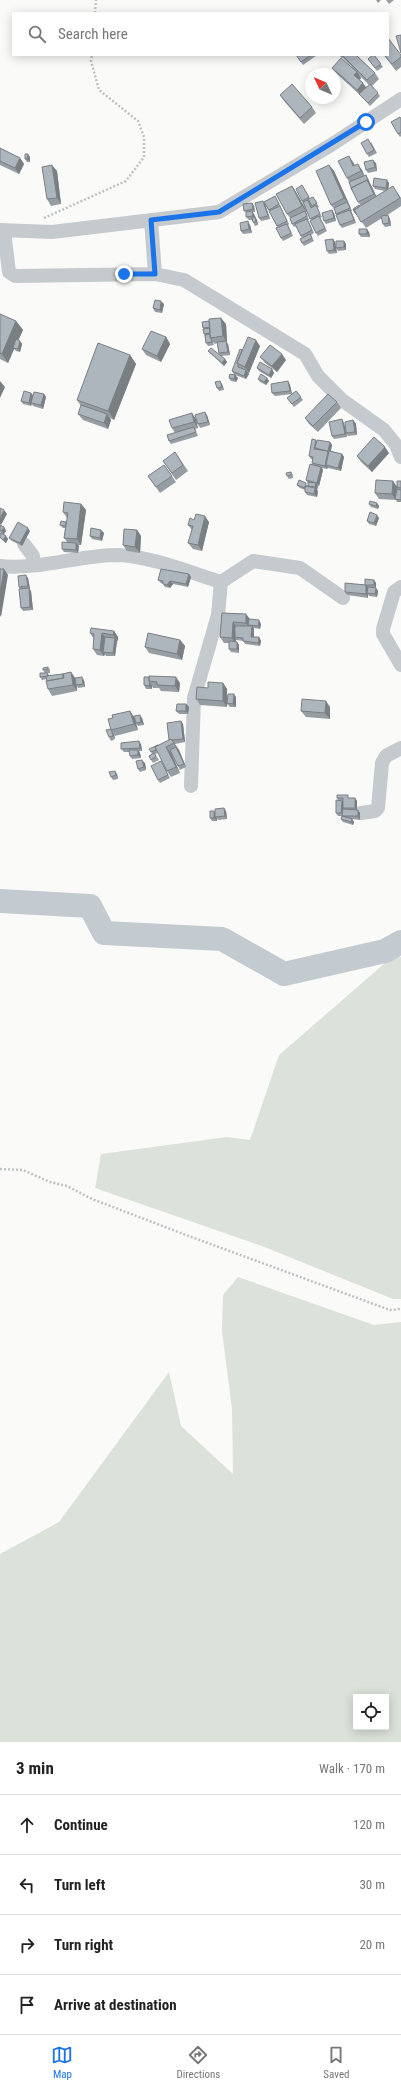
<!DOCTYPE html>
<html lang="en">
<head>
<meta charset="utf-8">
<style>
  body { margin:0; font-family:"Roboto Condensed",sans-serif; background:#f6f6f6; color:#222 }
  .controls { position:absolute; right:12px; bottom:12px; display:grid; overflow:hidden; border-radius:0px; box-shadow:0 2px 10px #0003 }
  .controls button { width:36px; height:36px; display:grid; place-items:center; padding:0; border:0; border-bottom:1px solid #e0e0e0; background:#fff; color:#222; font:20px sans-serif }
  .compass { position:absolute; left:305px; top:68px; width:36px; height:36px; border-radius:50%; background:#fff; box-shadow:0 2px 10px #0003; rotate:314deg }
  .stop { position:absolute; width:12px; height:12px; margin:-9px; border:3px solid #1a73e8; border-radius:50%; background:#fff }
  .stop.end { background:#1a73e8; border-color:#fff; box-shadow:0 1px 4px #0008 }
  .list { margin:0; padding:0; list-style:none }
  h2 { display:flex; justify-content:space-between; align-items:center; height:52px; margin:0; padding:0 16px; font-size:17px }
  h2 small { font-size:13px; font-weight:400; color:#767676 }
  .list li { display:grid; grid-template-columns:26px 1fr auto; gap:12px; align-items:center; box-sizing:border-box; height:60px; padding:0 16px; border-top:1px solid #e0e0e0 }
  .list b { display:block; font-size:15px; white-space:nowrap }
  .list em { font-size:13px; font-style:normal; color:#767676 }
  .icon { flex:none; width:22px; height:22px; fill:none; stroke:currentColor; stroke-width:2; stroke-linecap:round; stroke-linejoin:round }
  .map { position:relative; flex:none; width:401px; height:1742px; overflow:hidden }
  .search { position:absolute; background:#fff; box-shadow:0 2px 10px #0003; left:12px; right:12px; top:12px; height:44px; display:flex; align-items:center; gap:10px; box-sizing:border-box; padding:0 14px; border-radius:0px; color:#767676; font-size:15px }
  .sheet { height:292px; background:#fff }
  nav { display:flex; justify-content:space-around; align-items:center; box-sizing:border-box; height:56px; border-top:1px solid #e0e0e0; background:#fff; font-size:11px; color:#767676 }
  nav a { display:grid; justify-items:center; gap:2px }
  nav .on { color:#1a73e8 }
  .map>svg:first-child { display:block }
  .green { fill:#dbe2d9; fill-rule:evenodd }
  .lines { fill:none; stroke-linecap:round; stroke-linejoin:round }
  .river { stroke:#c3cbd1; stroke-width:24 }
  .path { stroke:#bfc2c5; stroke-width:2.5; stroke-dasharray:2 2; stroke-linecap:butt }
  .minor { stroke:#c5cace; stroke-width:14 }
  .wall { fill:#969da3; fill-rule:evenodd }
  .shaded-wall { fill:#7a7f84 }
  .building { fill:#aeb6bd; stroke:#7a7f84 }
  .route { stroke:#1a73e8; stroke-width:5 }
</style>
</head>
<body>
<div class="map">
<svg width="401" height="1742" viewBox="0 0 401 1742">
  <rect width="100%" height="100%" fill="#fafaf8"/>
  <path class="green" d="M 392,957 L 401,957 L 401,1299 L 393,1299 L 262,1246 L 95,1188 L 101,1154 L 227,1137 L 250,1140 L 279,1055 Z
    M 238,1277 L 374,1325 L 401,1322 L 401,1742 L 0,1742 L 0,1554 L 59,1522 L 169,1372 L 181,1426 L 233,1474 L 232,1409 L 222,1331 L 223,1295 ZM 356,1697 L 386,1697 L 386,1727 L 356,1727 Z"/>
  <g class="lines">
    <path class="river" d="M 0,901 L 90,906 L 104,933 L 222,939 L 284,974 L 385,951 L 401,942"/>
    <path class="path" d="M 95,13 L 96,0
      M 44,218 L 126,181 L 144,157 L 144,137 L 138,121 L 99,90 L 91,61 L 92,55
      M 0,1169 L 23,1170 L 50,1182 L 67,1186 L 92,1199 L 186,1235 L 390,1310 L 401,1309"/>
    <path class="minor" d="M 151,220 L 155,274 L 184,280 L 305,354 L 318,376 L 342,400 L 384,430 L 396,445 L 401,457
      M 0,230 L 52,232 L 219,212 L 331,145 L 401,99
      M 4,231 L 9,272 L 15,276 L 155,274
      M 24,544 L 33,556 L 33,565
      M 0,566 C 39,570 79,555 118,555 C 149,556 192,573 221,582 L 218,615 L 194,698 L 191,786
      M 221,582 L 253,561 L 300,568 L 343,598
      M 401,587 L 394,592 L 383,629 L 383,634 L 401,665
      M 361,813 L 375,811 L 378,808 L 382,763 L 386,756 L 401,748"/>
  </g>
  <path class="wall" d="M 376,0 L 381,0 L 378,3 Z
    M 386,0 L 394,0 L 389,4 Z
    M 296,55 L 315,55 L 316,56 L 303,65 Z
    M 339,55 L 356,55 L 375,73 L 379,79 L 372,86 L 380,96 L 370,106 L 360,95 L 337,74 L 332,68 L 352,67 L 343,58 L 342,58 ZM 358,74 L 369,85 L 366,87 L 360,80 L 361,78 Z
    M 374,55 L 383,67 L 377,71 L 368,59 Z
    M 384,55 L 401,55 L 401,67 L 396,71 Z
    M 280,95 L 312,107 L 316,113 L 304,124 L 284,101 Z
    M 401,118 L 401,136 L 400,137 L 398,134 Z
    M 371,142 L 377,153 L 369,157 L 367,154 Z
    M 0,148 L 20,158 L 24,164 L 19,174 L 0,165 Z
    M 30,157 L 30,162 L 27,162 L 25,159 Z
    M 353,162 L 355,166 L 362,170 L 364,175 L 368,178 L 376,196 L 385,191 L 375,189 L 373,186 L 389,183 L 388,189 L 397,192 L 401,198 L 401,206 L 386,216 L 390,219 L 391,226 L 385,227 L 383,224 L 382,218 L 366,228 L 353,209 L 361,206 L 358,202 L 349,182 L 347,178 Z
    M 376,163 L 377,171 L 368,173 L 366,170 Z
    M 329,165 L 334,171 L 350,206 L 352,211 L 351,212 L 356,223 L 342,228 L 340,225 L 335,210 L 331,205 Z
    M 57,171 L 61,204 L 51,206 L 47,199 Z
    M 292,186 L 296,192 L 307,212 L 306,212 L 309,220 L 308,220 L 314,233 L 311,235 L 314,241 L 304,246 L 302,243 L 302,238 L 296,226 L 294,227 L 292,224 L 290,218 L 287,214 Z
    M 304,188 L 310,199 L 313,197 L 319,207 L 317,208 L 322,217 L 320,218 L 327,231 L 318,236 L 316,233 L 311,220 L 302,201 Z
    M 275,196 L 281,207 L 281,208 L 289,224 L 288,225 L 293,236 L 283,241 L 281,238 L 278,228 L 264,202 Z
    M 252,203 L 254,206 L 255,212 L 253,212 L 257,220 L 258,225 L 255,226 L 252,220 L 249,220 L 246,217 L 246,212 L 244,211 Z
    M 265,204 L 270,219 L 261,221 L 259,218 Z
    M 334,213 L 336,221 L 326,224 L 324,221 Z
    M 250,225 L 252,233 L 243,234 L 241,231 Z
    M 369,232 L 370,237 L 361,237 L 359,234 Z
    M 333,239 L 335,242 L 336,246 L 344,241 L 346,244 L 346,250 L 338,251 L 336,248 L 337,253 L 329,254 L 327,251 Z
    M 164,304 L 162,313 L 155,312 L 153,308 Z
    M 0,314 L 16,321 L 23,330 L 18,340 L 22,344 L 20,352 L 16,351 L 14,349 L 8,363 L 0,359 Z
    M 226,324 L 227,343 L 228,344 L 230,355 L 221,356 L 219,353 L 217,343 L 215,344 L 213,342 L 214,345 L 208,346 L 206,343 L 203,328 Z
    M 166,337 L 170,344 L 161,362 L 146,355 L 142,349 Z
    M 260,346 L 249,373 L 248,372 L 249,374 L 246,379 L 235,375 L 238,378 L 236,382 L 231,381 L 229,378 L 234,374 L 232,371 L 242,350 Z
    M 208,351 L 225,359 L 227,362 L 224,366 L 211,354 Z
    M 130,355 L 136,364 L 114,420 L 110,418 L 111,420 L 108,429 L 83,420 L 78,414 L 81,406 L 77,400 Z
    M 260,357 L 286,360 L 277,372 L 265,363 Z
    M 257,368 L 272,369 L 274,373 L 271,378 L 259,371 Z
    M 267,378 L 269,381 L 266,385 L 260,382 L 258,379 Z
    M 288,381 L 290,385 L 292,394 L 275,396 L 272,393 Z
    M 222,384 L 224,390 L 219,391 L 217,388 Z
    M 296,391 L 303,400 L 294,407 L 287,398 Z
    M 31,393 L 33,395 L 44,394 L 46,397 L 43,409 L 33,406 L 32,404 L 31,406 L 23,404 L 21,401 Z
    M 337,402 L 341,408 L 318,432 L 309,424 L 305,418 Z
    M 207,415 L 210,425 L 200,428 L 198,424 Z
    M 196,419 L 198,428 L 195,429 L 198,436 L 171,444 L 169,441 L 175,433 L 172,428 Z
    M 353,420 L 356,424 L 357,435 L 348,436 L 346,433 L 347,437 L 334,439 L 332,436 L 344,423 L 346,432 Z
    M 317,441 L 330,442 L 332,445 L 331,451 L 342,454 L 344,457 L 341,471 L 328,468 L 328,467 L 327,469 L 322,468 L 323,470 L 319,486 L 317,485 L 318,486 L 317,490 L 318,491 L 317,497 L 307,495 L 305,492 L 305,490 L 300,488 L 297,485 L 308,485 L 308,483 L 306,480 L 313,465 L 312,463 L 313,459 L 311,459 L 309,456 Z
    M 175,452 L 188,471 L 176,480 L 163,461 Z
    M 389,453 L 372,472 L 361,462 L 357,456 Z
    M 164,465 L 176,482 L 160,493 L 148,476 Z
    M 291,472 L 293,475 L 293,478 L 289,479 L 287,476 Z
    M 393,481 L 397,487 L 401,481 L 401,502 L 397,502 L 396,500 L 379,499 L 375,493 Z
    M 377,503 L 379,506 L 378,509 L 371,507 L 369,504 Z
    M 81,504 L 86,510 L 81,545 L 78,545 L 79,546 L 78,553 L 64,552 L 62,549 L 68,543 L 64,538 L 65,528 L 63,528 L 60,525 L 66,523 L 67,518 L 63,512 Z
    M 379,518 L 376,526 L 369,524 L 367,521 Z
    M 209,522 L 202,551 L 193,549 L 188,543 L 192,530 L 188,525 Z
    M 0,525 L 4,527 L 6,531 L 4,534 L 8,539 L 6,543 L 0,538 L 0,534 L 1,533 L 0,532 Z
    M 101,530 L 104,533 L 102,541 L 92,539 L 90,536 Z
    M 137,530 L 141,536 L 140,553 L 127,551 L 123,545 Z
    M 30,531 L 22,546 L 12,541 L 9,538 Z
    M 191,577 L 188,587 L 173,584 L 170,588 L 165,587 L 163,584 L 161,583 L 158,580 Z
    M 28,578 L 30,589 L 29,589 L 31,591 L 33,610 L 23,611 L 21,608 L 20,589 L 19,587 Z
    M 374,580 L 376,583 L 376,588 L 378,591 L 377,597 L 369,596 L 368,594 L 368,598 L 347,595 L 345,592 L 365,585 Z
    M 222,613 L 246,614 L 250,619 L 261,624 L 260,629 L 254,628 L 254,637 L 259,637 L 261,641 L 260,646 L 245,644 L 243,641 L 237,640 L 236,640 L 236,642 L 237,642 L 239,645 L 239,653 L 231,652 L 229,649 L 229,643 L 224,643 L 220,637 Z
    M 114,631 L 118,637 L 118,641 L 117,641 L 115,656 L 106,656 L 105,654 L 104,656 L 97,655 L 93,649 L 94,639 L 90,633 Z
    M 180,640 L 185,646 L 182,660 L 149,653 L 145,647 Z
    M 48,667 L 50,670 L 50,673 L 48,673 L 49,676 L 71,672 L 75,678 L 84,680 L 85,687 L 78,688 L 77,686 L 77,691 L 52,696 L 48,689 L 47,679 L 42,680 L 40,677 L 45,673 L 43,670 Z
    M 144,677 L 180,683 L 179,692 L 161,691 L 159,688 L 153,688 L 152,686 L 152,689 L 146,689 L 144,685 Z
    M 223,683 L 227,689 L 227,703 L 236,697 L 236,707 L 230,707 L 227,704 L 227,707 L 200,705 L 196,699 L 208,688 Z
    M 186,704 L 189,707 L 188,714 L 179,714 L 176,711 Z
    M 330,707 L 330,719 L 306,717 L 301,711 Z
    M 130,711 L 134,717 L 142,718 L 144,725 L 138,726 L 136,723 L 138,730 L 115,736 L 114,735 L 115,739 L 111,741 L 109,737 L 111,729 Z
    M 181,721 L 183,724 L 185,742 L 175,744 L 179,750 L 186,767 L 180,770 L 178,766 L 171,753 L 180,773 L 171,777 L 167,771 L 158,753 L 155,754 L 159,760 L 153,763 L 149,756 L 152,754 L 151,752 L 158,745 L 169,740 Z
    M 141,744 L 142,751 L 139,751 L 140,753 L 141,758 L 132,759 L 130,756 L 130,752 L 124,752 L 121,749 Z
    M 161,761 L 170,778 L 160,783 L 158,780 Z
    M 145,763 L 146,770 L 140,772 L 138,769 Z
    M 117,774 L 118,779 L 113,780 L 111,777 Z
    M 337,798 L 355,798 L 357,801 L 357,810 L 360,813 L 360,820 L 352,819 L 354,822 L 353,825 L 343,822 L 341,819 L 343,816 L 338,816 L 336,813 L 338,800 Z
    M 224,808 L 226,811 L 227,819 L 218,820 L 217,818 L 217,821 L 212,821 L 210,818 L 215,812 Z"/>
  <path class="shaded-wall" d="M 357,72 L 361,78 L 358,81 L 354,75 Z
    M 363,83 L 367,89 L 361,96 L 357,90 Z
    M 28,154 L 30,157 L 30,162 L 27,159 Z
    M 349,156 L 353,162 L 358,172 L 353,166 Z
    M 20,158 L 24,164 L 19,174 L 15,168 Z
    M 373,160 L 376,163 L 377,171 L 375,167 Z
    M 358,164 L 362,170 L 365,177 L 361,171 Z
    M 52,165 L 57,171 L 61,204 L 57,198 Z
    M 329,165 L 334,171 L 349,204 L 344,198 Z
    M 367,180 L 372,187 L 378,200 L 374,194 Z
    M 387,180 L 389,183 L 388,191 L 386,188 Z
    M 292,186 L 296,192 L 307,212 L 302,206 Z
    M 263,201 L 265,204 L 270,219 L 268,216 Z
    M 252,203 L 254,206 L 255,212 L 253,209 Z
    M 332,210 L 334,213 L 336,221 L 334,218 Z
    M 350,210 L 352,213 L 356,223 L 354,220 Z
    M 252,211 L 257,220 L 258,225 L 253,216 Z
    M 388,215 L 390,219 L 391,226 L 389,223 Z
    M 248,221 L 250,225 L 252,233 L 249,229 Z
    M 367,229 L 369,232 L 370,237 L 367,234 Z
    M 333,239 L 335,242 L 337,253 L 334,250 Z
    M 344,241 L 346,244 L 346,250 L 344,247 Z
    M 161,301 L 164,304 L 162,313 L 160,310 Z
    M 221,318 L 226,324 L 227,343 L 228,344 L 230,355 L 228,352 L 226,341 L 223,336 Z
    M 16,321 L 23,330 L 15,348 L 13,348 L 14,349 L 8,363 L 2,354 Z
    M 166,337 L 170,344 L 161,362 L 157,356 Z
    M 256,340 L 260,346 L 249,373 L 245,367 Z
    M 20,341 L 22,344 L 20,352 L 18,349 Z
    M 282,354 L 286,360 L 277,372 L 272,366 Z
    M 130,355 L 136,364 L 114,420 L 108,411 Z
    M 225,359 L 227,362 L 224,366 L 222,363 Z
    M 272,369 L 274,373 L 271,378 L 269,375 Z
    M 246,370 L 249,374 L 246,379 L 244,376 Z
    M 235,375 L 238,378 L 236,382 L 234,379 Z
    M 267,378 L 269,381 L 266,385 L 264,382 Z
    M 0,381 L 5,387 L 0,398 Z
    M 220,381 L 222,384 L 224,390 L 222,387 Z
    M 288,381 L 290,385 L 292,394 L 290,391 Z
    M 31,393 L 33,396 L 31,406 L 29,403 Z
    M 44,394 L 46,397 L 43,409 L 41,405 Z
    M 205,412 L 207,415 L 210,425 L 208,422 Z
    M 192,413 L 196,419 L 198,428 L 194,422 Z
    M 107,414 L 111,420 L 108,429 L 104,423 Z
    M 342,419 L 344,423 L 347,437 L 345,434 Z
    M 353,420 L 356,424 L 357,435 L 355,432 Z
    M 330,442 L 332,445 L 330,454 L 328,451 Z
    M 385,447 L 389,453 L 372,472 L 368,466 Z
    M 328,451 L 330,455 L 326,465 L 328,467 L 327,469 L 325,466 Z
    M 342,454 L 344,457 L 341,471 L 338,468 Z
    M 321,467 L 323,470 L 319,486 L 317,483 Z
    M 393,481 L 397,487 L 396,499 L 395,499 L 396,500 L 392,494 Z
    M 316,483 L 318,486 L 317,490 L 315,487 Z
    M 315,488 L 318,491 L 317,497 L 314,494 Z
    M 377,503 L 379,506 L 378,509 L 376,506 Z
    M 81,504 L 86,510 L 81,545 L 77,539 Z
    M 4,510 L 7,514 L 1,525 L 0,524 L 0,519 Z
    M 377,515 L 379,518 L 376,526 L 374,523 Z
    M 205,516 L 209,522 L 202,551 L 198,545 Z
    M 4,527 L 6,531 L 4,534 L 2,531 Z
    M 28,528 L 30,531 L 22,546 L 20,543 Z
    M 101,530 L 104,533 L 102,541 L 100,538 Z
    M 137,530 L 141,536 L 140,553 L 135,547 Z
    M 6,536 L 8,539 L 6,543 L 3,540 Z
    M 76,543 L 79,546 L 78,553 L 76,550 Z
    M 4,569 L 8,575 L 1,617 L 0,615 L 0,593 Z
    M 189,574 L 191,577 L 188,587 L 186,584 Z
    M 26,575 L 28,578 L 30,589 L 28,586 Z
    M 374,580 L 376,583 L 376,588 L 374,585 Z
    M 170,581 L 173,584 L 170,588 L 167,585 Z
    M 366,585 L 369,588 L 367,593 L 368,594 L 368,598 L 366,594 Z
    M 29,588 L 31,591 L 33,610 L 30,607 Z
    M 376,588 L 378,591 L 377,597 L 375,594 Z
    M 246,614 L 250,620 L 248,625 L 250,627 L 250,629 L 246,623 Z
    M 259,620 L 261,624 L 260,629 L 258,626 Z
    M 233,622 L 237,628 L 235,637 L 236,640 L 236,644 L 232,638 Z
    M 252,626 L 254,629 L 254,640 L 251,637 Z
    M 114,631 L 118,637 L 118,641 L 113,635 Z
    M 102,633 L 106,639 L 103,652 L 105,654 L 104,656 L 100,650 Z
    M 259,637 L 261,641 L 260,646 L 258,643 Z
    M 115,638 L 117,641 L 115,656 L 113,653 Z
    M 180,640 L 185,646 L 182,660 L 177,654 Z
    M 237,642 L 239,645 L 239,653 L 237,649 Z
    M 71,672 L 75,678 L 77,691 L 73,685 Z
    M 82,677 L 84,680 L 85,687 L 83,684 Z
    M 176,677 L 180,683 L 179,692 L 175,686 Z
    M 150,683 L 152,686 L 152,689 L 149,686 Z
    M 223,683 L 227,689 L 227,707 L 223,701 Z
    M 234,694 L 236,697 L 236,707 L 233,704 Z
    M 326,701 L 330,707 L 330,719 L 325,713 Z
    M 186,704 L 189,707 L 188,714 L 186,711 Z
    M 130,711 L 134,717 L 138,730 L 134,724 Z
    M 140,715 L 142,718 L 144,725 L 141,722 Z
    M 181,721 L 183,724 L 185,742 L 183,739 Z
    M 112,732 L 114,735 L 115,739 L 113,736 Z
    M 171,739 L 179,750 L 186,767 L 184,764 L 177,749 Z
    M 139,741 L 141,744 L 142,751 L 140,748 Z
    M 166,747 L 171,753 L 180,773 L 176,767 Z
    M 138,750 L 140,753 L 141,758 L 138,755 Z
    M 142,760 L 145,763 L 146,770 L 144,767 Z
    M 115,771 L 117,774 L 118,779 L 116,775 Z
    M 355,798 L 357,801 L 357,811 L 355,808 Z
    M 342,801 L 344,804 L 343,808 L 344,809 L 344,816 L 341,813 Z
    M 224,808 L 226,811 L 227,819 L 225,816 Z
    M 358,810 L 360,813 L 360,820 L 358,816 Z
    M 214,811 L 217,814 L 215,817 L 217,818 L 217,821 L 214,818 Z
    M 352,819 L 354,822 L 353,825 L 351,822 Z"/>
  <path class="building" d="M 401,35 L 401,53 L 396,36 Z
    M 388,38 L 401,55 L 401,57 L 392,64 L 384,55 L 388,55 Z
    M 296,55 L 311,55 L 301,62 Z
    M 342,55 L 356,55 L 375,73 L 367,80 Z
    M 373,55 L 374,55 L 381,64 L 375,68 L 368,59 Z
    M 341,58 L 357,72 L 354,75 L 363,83 L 357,90 L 332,68 Z
    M 292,84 L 312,107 L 300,118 L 280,95 Z
    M 370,84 L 378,93 L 368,103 L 359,94 Z
    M 400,117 L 401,119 L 401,132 L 398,134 L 391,122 Z
    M 368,139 L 374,150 L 367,154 L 361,143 Z
    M 0,148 L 20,158 L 15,168 L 0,161 Z
    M 25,154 L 28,154 L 27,159 L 25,159 Z
    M 349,156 L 353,166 L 358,164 L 361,171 L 347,178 L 338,161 Z
    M 373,160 L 375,167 L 366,170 L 364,162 Z
    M 52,165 L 57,198 L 47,199 L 42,167 Z
    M 329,165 L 344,198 L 331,205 L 316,171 Z
    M 366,175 L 369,183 L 367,180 L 351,188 L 352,190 L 349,182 Z
    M 374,178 L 387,180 L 386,188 L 373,186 Z
    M 367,180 L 374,194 L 358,202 L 351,188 Z
    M 302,185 L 309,197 L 302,201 L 296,189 Z
    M 292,186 L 302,206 L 287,214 L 276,194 Z
    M 393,186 L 400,198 L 361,222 L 354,210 Z
    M 275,196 L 279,204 L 269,210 L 264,202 Z
    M 313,197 L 317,203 L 312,206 L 308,199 Z
    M 308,200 L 311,208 L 316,205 L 320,214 L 310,219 L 303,202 Z
    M 263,201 L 268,216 L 259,218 L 255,203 Z
    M 347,202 L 350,208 L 336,214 L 334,208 Z
    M 252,203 L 253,209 L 244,211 L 243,204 Z
    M 359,205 L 360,206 L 354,210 L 356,213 L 355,213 L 353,209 Z
    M 280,206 L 287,221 L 277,226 L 269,211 Z
    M 332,210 L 334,218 L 324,221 L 322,213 Z
    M 350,210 L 354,220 L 340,225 L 336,215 Z
    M 252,211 L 253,216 L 246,217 L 246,212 Z
    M 305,211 L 307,216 L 292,224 L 290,218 Z
    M 388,215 L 389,223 L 383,224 L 381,216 Z
    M 319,216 L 325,228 L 316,233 L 310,221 Z
    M 255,217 L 256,222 L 253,222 L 252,218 Z
    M 307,219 L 312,230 L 301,236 L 295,224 Z
    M 248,221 L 249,229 L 241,231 L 240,223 Z
    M 287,224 L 291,233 L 281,238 L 276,228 Z
    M 359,229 L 367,229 L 367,234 L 359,234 Z
    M 310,234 L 312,238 L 302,243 L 300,239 Z
    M 333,239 L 334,250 L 327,251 L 325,240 Z
    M 336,241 L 344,241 L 344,247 L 336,248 Z
    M 155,300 L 161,301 L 160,310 L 153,308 Z
    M 0,314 L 16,321 L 2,354 L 0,353 Z
    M 221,318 L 223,336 L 210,338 L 209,319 Z
    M 209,321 L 210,327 L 203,328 L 202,322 Z
    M 210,328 L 210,333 L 204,334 L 203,329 Z
    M 151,331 L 166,337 L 157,356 L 142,349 Z
    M 210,334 L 212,342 L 206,343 L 205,335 Z
    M 248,337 L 256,340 L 245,367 L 237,363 Z
    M 16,339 L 20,341 L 18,349 L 13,348 Z
    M 226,341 L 228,352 L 219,353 L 217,342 Z
    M 98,343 L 130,355 L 108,411 L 77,400 Z
    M 270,345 L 282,354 L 272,366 L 260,357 Z
    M 211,348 L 225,359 L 222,363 L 208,351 Z
    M 240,349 L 242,350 L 237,363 L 238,365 L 238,367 L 246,370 L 244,376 L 232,371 Z
    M 260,362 L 272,369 L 269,375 L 257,368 Z
    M 230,374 L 235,375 L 234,379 L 229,378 Z
    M 261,374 L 267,378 L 264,382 L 258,379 Z
    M 220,381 L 222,387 L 217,388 L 215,382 Z
    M 288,381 L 290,391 L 272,393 L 271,384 Z
    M 24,391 L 31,393 L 29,403 L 21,401 Z
    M 296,391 L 301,397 L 292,404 L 287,398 Z
    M 34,392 L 44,394 L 41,405 L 31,403 Z
    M 328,394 L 337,402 L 313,426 L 305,418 Z
    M 81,405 L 107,414 L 104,423 L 78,414 Z
    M 205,412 L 208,422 L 198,424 L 195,415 Z
    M 192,413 L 194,422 L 172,428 L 169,420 Z
    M 342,419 L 345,434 L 332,436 L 329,422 Z
    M 353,420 L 355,432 L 346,433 L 345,422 Z
    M 194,427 L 196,432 L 169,441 L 167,435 Z
    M 374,437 L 385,447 L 368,466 L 357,456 Z
    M 312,439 L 316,440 L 314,449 L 328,451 L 325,466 L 312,463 L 313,457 L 309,456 Z
    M 317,440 L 330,442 L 328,451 L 315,448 Z
    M 329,451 L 342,454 L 338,468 L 326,465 Z
    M 175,452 L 183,465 L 172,473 L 163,461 Z
    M 310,464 L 321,467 L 317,483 L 306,480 Z
    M 164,465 L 172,476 L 156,487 L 148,476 Z
    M 291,472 L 291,475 L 287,476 L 286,473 Z
    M 299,480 L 306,483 L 305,488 L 297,485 Z
    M 376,480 L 393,481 L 392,494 L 375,493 Z
    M 397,481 L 401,481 L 401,488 L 397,487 Z
    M 308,482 L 316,483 L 315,487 L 308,486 Z
    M 305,486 L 315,488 L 314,494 L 305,492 Z
    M 397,489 L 401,490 L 401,500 L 395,499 Z
    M 370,501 L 377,503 L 376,506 L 369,504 Z
    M 64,502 L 81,504 L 77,539 L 64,538 L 68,513 L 63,512 Z
    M 0,508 L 4,510 L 0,519 Z
    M 370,512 L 377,515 L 374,523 L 367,521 Z
    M 196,514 L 205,516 L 198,545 L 188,543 L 193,526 L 188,525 L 190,518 L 194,520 Z
    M 61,521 L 66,522 L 65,526 L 60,525 Z
    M 18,522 L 28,528 L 20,543 L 9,538 Z
    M 0,525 L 4,527 L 2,531 L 0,530 Z
    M 91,528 L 101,530 L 100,538 L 90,536 Z
    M 124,529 L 137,530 L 135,547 L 123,545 Z
    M 1,533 L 6,536 L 3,540 L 0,537 L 0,534 Z
    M 62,542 L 76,543 L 76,550 L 62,549 Z
    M 0,569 L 4,569 L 0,593 Z
    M 161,569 L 189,574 L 186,584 L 170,581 L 167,585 L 163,584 L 163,581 L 158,580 Z
    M 26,575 L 28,586 L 19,587 L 18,576 Z
    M 365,579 L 374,580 L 374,585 L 365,585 Z
    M 345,583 L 366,585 L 366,594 L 345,592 Z
    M 368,587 L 376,588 L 375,594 L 367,593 Z
    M 29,588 L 30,607 L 21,608 L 19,589 Z
    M 222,613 L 246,614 L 246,623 L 233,622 L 232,638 L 220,637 Z
    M 249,619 L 259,620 L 258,626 L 248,625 Z
    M 235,626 L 252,626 L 251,637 L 259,637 L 258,643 L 243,641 L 243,638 L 235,637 Z
    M 91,628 L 114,631 L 113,635 L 102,633 L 100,650 L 93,649 L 94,634 L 90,633 Z
    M 148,633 L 180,640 L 177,654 L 145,647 Z
    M 105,637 L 115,638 L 113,653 L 103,652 Z
    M 229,641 L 237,642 L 237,649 L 229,649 Z
    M 48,667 L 48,669 L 43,670 L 43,668 Z
    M 71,672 L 73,685 L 48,689 L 46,681 L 64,678 L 63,674 Z
    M 40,673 L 47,673 L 48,676 L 40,677 Z
    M 63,674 L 63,678 L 47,681 L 46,676 Z
    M 149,676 L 176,677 L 175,686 L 157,685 L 157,682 L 149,681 Z
    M 82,677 L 83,684 L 76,685 L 75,678 Z
    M 144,677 L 149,677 L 149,681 L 150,683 L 149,686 L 144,685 Z
    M 208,682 L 223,683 L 223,701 L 196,699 L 197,687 L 208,688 Z
    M 228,694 L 234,694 L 233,704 L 227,703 Z
    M 302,699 L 326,701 L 325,713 L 301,711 Z
    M 177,704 L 186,704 L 186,711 L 176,711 Z
    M 130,711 L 134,724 L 111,730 L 108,719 L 113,718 L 112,715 Z
    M 140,715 L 141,722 L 136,723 L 134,716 Z
    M 181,721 L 183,739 L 172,740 L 171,739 L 169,740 L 167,723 Z
    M 111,729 L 113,736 L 109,737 L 106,730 Z
    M 171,739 L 174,743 L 166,747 L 176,767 L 167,771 L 155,747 Z
    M 139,741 L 140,748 L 121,749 L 121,743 Z
    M 158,745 L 155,747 L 156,750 L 151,752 L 149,749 Z
    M 176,747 L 184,764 L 178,766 L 170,750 Z
    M 129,750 L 138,750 L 138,755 L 130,756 Z
    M 154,753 L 156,756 L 151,760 L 149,756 Z
    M 142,760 L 144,767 L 138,769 L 136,761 Z
    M 161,761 L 168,775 L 158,780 L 151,766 Z
    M 115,771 L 116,775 L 111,777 L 109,772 Z
    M 337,795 L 348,795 L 348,798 L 355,798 L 355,808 L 343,808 L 343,798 L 337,798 Z
    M 336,800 L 342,801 L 341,813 L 336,813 Z
    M 224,808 L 225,816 L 215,817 L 215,809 Z
    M 343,809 L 358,810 L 358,816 L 342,816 Z
    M 210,811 L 214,811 L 214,818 L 210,818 Z
    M 342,816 L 352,819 L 351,822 L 341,819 Z"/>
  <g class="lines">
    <path class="route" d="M 124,274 L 155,274 L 151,220 L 219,212 L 366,122"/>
  </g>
</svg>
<div class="controls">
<button><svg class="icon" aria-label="locate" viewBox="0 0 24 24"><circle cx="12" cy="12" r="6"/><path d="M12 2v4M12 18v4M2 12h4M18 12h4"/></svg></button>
</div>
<svg class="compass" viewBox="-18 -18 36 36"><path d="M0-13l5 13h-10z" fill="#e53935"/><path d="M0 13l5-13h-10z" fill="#767676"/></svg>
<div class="stop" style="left:366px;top:122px"></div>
<div class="stop end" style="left:124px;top:274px"></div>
<div class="search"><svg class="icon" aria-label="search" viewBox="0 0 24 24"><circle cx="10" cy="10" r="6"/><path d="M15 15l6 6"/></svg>Search here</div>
</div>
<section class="sheet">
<h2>3 min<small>Walk · 170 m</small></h2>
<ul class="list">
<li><svg class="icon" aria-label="ahead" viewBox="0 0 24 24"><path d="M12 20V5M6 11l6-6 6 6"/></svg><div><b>Continue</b></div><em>120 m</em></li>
<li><svg class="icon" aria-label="left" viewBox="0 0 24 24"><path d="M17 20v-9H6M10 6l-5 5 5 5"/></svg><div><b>Turn left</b></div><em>30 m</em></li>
<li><svg class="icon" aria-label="right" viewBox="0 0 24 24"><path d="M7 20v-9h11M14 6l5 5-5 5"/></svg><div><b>Turn right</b></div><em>20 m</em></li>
<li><svg class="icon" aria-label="arrive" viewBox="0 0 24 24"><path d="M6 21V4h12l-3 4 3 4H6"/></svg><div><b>Arrive at destination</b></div></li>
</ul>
</section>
<nav>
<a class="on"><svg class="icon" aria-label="map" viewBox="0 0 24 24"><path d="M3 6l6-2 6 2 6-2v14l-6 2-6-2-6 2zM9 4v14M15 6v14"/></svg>Map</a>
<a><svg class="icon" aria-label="directions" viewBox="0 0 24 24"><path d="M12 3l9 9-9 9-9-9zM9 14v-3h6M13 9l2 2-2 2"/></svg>Directions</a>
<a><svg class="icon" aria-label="saved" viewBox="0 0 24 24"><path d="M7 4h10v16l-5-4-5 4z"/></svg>Saved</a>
</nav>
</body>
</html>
